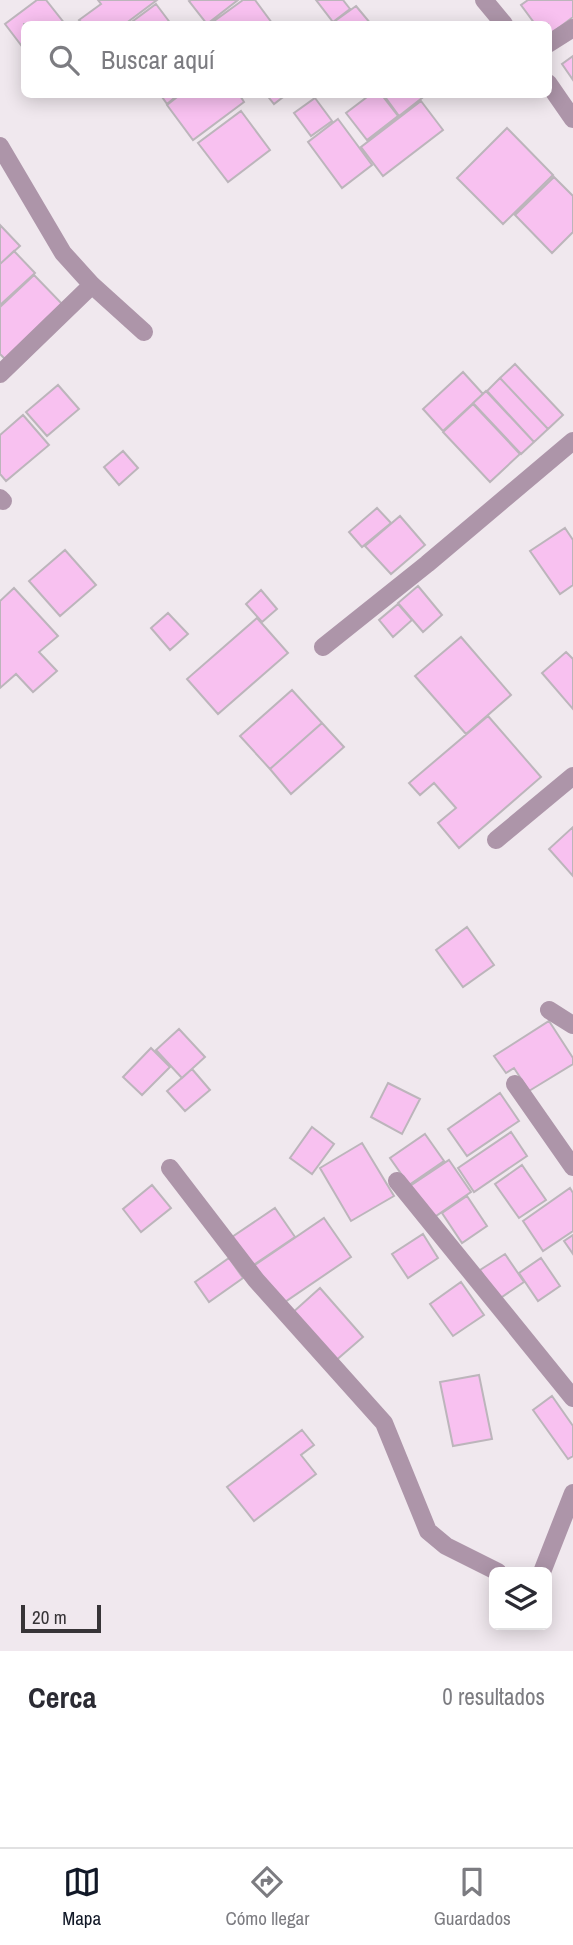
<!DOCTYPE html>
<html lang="es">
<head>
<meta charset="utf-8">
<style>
  body { margin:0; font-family:"Archivo Narrow",sans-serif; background:#f7f7f7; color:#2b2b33 }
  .controls { position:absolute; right:21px; bottom:21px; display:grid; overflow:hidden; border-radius:10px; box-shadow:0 4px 18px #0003 }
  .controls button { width:63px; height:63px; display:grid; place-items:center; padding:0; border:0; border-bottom:2px solid #e1e1e2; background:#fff; color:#2b2b33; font:35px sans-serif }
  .scale { position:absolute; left:21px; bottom:18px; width:80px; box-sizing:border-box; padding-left:7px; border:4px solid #373437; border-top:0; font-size:19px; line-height:24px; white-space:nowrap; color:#373437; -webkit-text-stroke:5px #f0e8ee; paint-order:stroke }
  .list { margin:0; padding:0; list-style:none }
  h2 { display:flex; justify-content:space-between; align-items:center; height:91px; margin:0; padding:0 28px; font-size:30px }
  h2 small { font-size:23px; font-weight:400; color:#7c7c81 }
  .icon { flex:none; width:38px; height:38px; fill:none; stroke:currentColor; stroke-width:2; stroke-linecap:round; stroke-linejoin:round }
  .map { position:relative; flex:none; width:573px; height:1651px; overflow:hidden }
  .search { position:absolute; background:#fff; box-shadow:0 4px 18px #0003; left:21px; right:21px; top:21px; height:77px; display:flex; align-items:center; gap:18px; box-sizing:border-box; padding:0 24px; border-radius:10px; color:#7c7c81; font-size:26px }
  .sheet { height:196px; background:#fff }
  nav { display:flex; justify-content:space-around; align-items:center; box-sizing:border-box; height:98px; border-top:2px solid #e1e1e2; background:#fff; font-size:19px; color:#7c7c81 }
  nav a { display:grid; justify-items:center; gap:4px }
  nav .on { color:#111827 }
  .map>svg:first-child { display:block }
  .building { fill:#f8c1f0; stroke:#bcb5bb; stroke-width:2 }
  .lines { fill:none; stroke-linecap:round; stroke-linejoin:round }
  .minor { stroke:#ad95a9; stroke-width:18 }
</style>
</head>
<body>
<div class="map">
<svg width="573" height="1651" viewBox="0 0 573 1651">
  <rect width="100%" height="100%" fill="#f0e8ee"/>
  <path class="building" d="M 37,0 L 46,0 L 65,24 L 24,24 L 24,49 L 5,24 Z
    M 98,0 L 157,0 L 125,24 L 83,24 L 79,20 L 101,4 Z
    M 191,0 L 238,0 L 207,24 L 189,1 Z
    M 243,0 L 255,0 L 272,23 L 210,24 Z
    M 316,0 L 343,0 L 350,9 L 333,22 Z
    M 528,0 L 573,0 L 573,17 L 548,36 L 548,24 L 535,24 L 521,5 Z
    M 156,4 L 171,24 L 129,24 Z
    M 356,6 L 371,24 L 331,24 Z
    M 573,56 L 573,80 L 562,64 Z
    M 160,94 L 179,94 L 167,104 Z
    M 181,94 L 239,94 L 244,102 L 193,140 L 167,105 Z
    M 266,94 L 287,94 L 274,104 Z
    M 371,94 L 381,94 L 398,116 L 367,140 L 346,113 Z
    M 383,94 L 419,94 L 422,98 L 399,116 Z
    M 315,98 L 332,121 L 311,136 L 294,113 Z
    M 421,101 L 443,130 L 383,176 L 361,147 Z
    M 241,111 L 270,150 L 228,182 L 198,143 Z
    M 338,119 L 372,165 L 342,188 L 308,142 Z
    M 507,128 L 553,175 L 503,224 L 457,178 Z
    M 554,177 L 573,196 L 573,232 L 552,253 L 515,215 Z
    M 0,225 L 20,246 L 0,264 Z
    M 14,251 L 35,273 L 0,305 L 0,264 Z
    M 34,275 L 64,306 L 6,360 L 0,354 L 0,307 Z
    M 515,364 L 563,415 L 548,429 L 500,378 Z
    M 463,372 L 483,394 L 443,431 L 423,409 Z
    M 500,378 L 548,429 L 534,442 L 487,391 Z
    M 58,385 L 79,409 L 47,436 L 26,412 Z
    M 486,391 L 534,442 L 521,454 L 473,403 Z
    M 473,404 L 520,454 L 490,482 L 443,432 Z
    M 23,415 L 49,445 L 6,481 L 0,474 L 0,435 Z
    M 123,451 L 138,468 L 119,485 L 104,467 Z
    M 377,508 L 391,523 L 362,547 L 349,532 Z
    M 400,516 L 425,545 L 391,574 L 365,546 Z
    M 565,528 L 573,540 L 573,585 L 560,594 L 530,551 Z
    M 65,550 L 96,585 L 60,616 L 29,581 Z
    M 418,586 L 442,615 L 423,632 L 398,603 Z
    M 14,588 L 58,636 L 39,652 L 57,671 L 33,692 L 16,674 L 0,688 L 0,601 Z
    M 261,590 L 277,609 L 262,622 L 246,604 Z
    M 398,604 L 412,620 L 393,637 L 379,620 Z
    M 168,613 L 188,634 L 170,650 L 151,628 Z
    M 257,618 L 288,653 L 218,714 L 187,679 Z
    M 461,637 L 511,695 L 466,734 L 415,676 Z
    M 566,652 L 573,659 L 573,709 L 542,673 Z
    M 292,690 L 322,723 L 270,769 L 240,736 Z
    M 488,716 L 541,777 L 459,848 L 438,823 L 456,808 L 434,783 L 420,795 L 409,783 Z
    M 322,723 L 344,747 L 291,794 L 270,769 Z
    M 573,827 L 573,876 L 549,849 Z
    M 467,927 L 494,965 L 463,987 L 436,950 Z
    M 549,1021 L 573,1058 L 573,1064 L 529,1091 L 514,1068 L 506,1073 L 494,1056 Z
    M 179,1029 L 205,1057 L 182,1078 L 156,1050 Z
    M 151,1048 L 170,1067 L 142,1095 L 123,1077 Z
    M 192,1069 L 210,1090 L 185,1111 L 167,1091 Z
    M 388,1083 L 420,1099 L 402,1134 L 371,1117 Z
    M 500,1093 L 519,1121 L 467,1156 L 448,1129 Z
    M 312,1127 L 334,1144 L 312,1174 L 290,1158 Z
    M 511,1132 L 527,1156 L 474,1192 L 458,1168 Z
    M 425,1134 L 444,1161 L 409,1185 L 390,1158 Z
    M 362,1143 L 394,1196 L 351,1221 L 320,1168 Z
    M 449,1160 L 471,1192 L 433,1218 L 410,1186 Z
    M 522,1165 L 546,1200 L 519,1218 L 495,1184 Z
    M 152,1185 L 171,1208 L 141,1232 L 123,1209 Z
    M 570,1188 L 573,1193 L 573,1231 L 543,1251 L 523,1221 Z
    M 467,1196 L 487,1226 L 462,1243 L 442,1213 Z
    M 275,1208 L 295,1237 L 252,1266 L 232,1237 Z
    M 324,1218 L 351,1257 L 279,1306 L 252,1267 Z
    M 423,1234 L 438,1258 L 408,1278 L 392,1254 Z
    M 573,1235 L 573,1254 L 564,1241 Z
    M 505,1254 L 524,1282 L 499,1299 L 480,1270 Z
    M 229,1258 L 243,1278 L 209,1302 L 195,1282 Z
    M 541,1258 L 560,1286 L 538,1301 L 519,1273 Z
    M 461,1282 L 484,1315 L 453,1336 L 430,1304 Z
    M 320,1288 L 363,1337 L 334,1362 L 291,1314 Z
    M 479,1375 L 492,1439 L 453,1446 L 440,1382 Z
    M 552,1396 L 573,1426 L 573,1456 L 568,1459 L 533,1410 Z
    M 302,1430 L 314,1445 L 301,1455 L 316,1474 L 254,1521 L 227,1487 Z"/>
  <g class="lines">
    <path class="minor" d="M 484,0 L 504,24
      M 548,44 L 573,28
      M 548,83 L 573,119
      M 0,146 L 63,253 L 92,285 L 144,332
      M 0,374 L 92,285
      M 0,498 L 3,501
      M 323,647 L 427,564 L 573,441
      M 496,840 L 573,776
      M 549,1010 L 573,1025
      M 515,1084 L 573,1167
      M 170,1168 L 256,1280 L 384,1423 L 428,1531 L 446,1546 L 498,1572
      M 397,1181 L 573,1398
      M 542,1572 L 573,1493"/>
  </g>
</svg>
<div class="controls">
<button><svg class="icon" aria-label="layers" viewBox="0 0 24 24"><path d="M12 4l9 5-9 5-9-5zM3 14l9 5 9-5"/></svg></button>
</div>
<div class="scale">20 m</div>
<div class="search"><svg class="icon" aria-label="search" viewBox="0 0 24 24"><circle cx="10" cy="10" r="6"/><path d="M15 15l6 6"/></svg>Buscar aquí</div>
</div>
<section class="sheet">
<h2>Cerca<small>0 resultados</small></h2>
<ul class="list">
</ul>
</section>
<nav>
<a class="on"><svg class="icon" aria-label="map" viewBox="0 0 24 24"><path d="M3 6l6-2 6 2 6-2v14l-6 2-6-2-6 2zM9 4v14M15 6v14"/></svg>Mapa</a>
<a><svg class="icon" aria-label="directions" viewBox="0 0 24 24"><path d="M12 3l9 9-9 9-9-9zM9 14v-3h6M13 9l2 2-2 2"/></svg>Cómo llegar</a>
<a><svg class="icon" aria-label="saved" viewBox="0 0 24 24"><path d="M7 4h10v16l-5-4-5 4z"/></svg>Guardados</a>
</nav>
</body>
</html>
